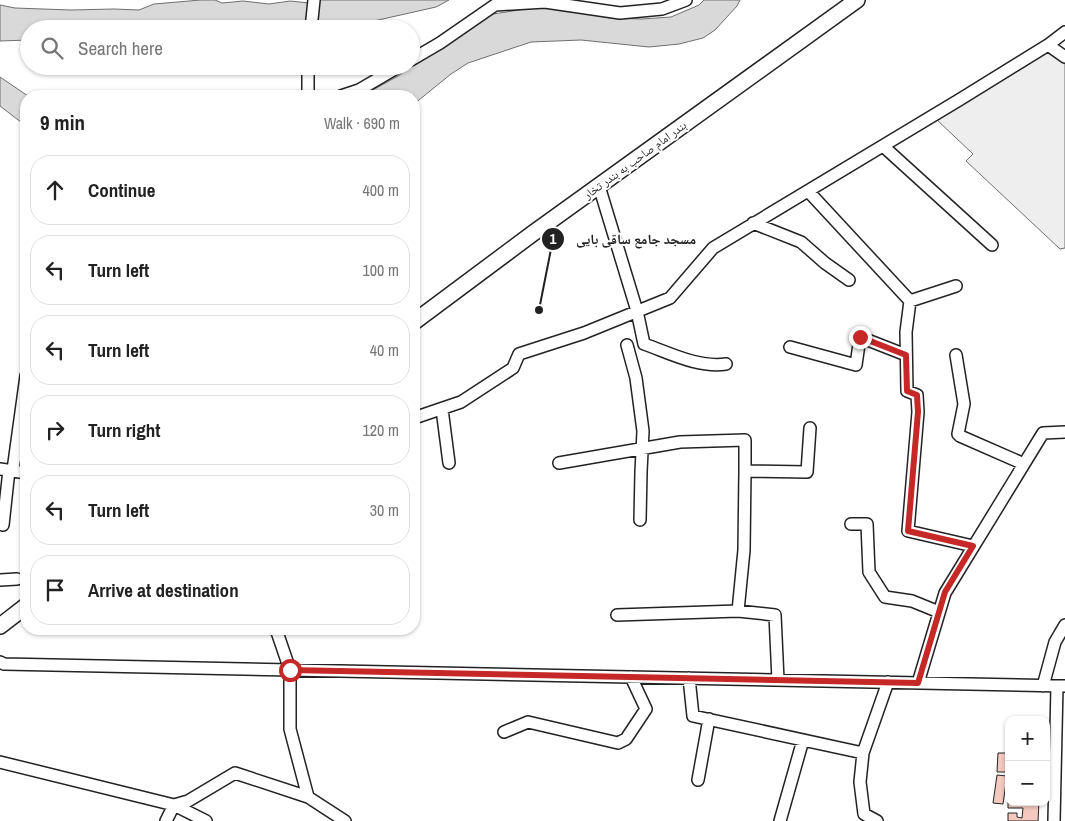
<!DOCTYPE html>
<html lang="en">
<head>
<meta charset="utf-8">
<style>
  body { margin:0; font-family:"Archivo Narrow","Noto Naskh Arabic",sans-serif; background:#f6f6f6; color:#222 }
  .controls { position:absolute; right:15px; bottom:15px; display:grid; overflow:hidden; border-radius:10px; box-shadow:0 1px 4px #0004 }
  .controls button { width:45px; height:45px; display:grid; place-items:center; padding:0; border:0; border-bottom:1px solid #e0e0e0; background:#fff; color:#222; font:25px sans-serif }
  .stop { position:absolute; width:15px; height:15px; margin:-11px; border:4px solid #c62828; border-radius:50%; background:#fff }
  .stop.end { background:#c62828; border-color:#fff; box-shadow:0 1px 5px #0008 }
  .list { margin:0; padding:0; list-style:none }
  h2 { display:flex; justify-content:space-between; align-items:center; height:65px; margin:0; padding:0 20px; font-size:21px }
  h2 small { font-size:16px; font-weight:400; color:#767676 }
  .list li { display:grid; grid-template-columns:32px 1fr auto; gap:15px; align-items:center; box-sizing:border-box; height:70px; margin:0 10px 10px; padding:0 10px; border:1px solid #e0e0e0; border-radius:20px }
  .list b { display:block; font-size:19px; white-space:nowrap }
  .list em { font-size:16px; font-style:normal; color:#767676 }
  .icon { flex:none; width:28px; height:28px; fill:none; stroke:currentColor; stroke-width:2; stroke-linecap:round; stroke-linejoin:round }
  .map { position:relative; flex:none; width:1065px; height:821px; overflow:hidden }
  .search { position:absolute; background:#fff; box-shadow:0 1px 4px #0004; left:20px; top:20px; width:400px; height:55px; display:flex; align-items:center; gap:12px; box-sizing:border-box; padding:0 18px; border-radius:28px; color:#767676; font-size:19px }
  .panel { position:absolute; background:#fff; box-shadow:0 1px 4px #0004; left:20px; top:90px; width:400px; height:545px; border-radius:20px }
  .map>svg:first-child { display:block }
  .green { fill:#eee; stroke:#6f6f6f }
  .water { fill:#d9d9d9; stroke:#6f6f6f }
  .building { fill:#f3c9c0; stroke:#222 }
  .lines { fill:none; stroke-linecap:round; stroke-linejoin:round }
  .minor-casing { stroke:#222; stroke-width:14 }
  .major-casing { stroke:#222; stroke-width:18 }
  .minor { stroke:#fff; stroke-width:11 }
  .major { stroke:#fff; stroke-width:15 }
  .route { stroke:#c62828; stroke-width:6 }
  .labels { text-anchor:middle; stroke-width:4; stroke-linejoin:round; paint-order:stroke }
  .street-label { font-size:12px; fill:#222; stroke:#fff }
  .leader { fill:none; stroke:#222; stroke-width:2 }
  .callout-dot { fill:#222; stroke:#fff; stroke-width:2 }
  .mark-label { font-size:15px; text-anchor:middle; font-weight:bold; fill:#fff }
  .callout-label { font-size:14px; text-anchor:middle; font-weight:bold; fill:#222; stroke:#fff; stroke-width:4; stroke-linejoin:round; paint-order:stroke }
</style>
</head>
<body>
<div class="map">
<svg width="1065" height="821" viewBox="0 0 1065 821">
  <rect width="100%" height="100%" fill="#fff"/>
  <path class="green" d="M 1049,48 L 1065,60 L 1065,248 L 1060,249 L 966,161 L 973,154 L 936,119 Z"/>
  <path class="water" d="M 201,0 L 215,0 L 222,3 L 243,1 L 269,4 L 290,1 L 309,3 L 320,0 L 449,0 L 436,7 L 365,23 L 320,29 L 29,29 L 29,40 L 0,41 L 0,5 L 15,8 L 71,10 L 114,9 L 139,10 L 154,4 Z
    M 704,0 L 740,0 L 737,6 L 715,30 L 703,38 L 679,44 L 649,47 L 581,40 L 531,42 L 468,63 L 451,74 L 414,104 L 414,96 L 362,96 L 398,76 L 487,15 L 544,6 L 610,18 L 642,19 L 671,17 L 699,5 Z
    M 0,77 L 28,96 L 26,96 L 26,126 L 0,106 Z"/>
  <path class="building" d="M 998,753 L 1009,753 L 1009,772 L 997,772 Z
    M 997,775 L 1007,776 L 1003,804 L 993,803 Z
    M 1008,799 L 1009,802 L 1039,802 L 1038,821 L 1008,821 L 1008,813 L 1017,813 L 1017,817 L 1022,818 L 1023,808 L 1008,808 Z"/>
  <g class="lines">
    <defs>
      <path id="minor" d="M 311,29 L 314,0
        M 1048,45 L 1065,57
        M 411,60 L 440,43 L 495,5 L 545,2 L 620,13 L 662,9 L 686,0
        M 308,66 L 308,96
        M 341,96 L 359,90 L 400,66
        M 883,146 L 992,245
        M 599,186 L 637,311 L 644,344 C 670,353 698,368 726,364
        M 808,191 L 910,301 L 906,332 L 907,391 L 917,395 L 918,412 L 908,531 L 973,546
        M 753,223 L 801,242 L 825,263 L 849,280
        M 910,301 L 956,286
        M 627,345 L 636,378 L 643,431 L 641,472 L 640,520
        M 790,347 L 856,365 L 860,337 L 906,355
        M 956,355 L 964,404 L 958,434 L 960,436 L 1024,464
        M 442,409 L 449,463
        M 414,418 L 461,402 L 513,368 L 519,354 L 584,333 L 670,298 L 713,248 L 959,100 L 1048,45 L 1065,32
        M 559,463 L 680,442 L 745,440 L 745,471
        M 0,469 L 26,473
        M 13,470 L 26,376
        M 851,524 L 867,524 L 869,572 L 885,597 L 912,601 L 939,612
        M 3,525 L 9,470
        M 0,580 L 17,579
        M 738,611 L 744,550 L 745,471 L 807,472 L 810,428
        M 617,615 L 738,611 L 775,615 L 778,680
        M 276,629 L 290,670 L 290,729 L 308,797 L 345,821
        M 0,662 L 4,664 L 1065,686
        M 689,678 L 693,716 L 863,753 L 888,682
        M 918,683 L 945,593 L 1043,433 L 1065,432
        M 1043,686 L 1055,642 L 1065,625
        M 504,732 L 528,722 L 618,743 L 626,739 L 646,709 L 631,677
        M 863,753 L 860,782 L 864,814 L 877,821
        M 0,762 L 174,805 L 188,801 L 235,773 L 308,797
        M 698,780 L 709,719
        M 166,821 L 174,805 L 206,821
        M 780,821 L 803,740
        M 1054,821 L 1057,686"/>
      <path id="major" d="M 414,322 L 532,234 L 857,0
        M 0,626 L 26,606"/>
    </defs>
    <use href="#minor" class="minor-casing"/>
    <use href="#major" class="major-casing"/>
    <use href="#minor" class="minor"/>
    <use href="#major" class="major"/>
  </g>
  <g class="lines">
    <path class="route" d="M 290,670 L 918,683 L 945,592 L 973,546 L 908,531 L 918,412 L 917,395 L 907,391 L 906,355 L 860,337"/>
  </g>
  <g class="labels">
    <g class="street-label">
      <text transform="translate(635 160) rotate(-36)" y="4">بندر امام صاحب به بندر تخار</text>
    </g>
  </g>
  <path class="leader" d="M539 310L553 239"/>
  <g class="callout-dot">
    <circle cx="539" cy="310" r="5"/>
    <circle cx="553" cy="239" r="12"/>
  </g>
  <g class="mark-label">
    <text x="553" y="244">1</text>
  </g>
  <g class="callout-label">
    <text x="636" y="244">مسجد جامع ساقی بایی</text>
  </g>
</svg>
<div class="controls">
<button>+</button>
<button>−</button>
</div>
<div class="stop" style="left:290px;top:670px"></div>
<div class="stop end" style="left:860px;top:337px"></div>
<div class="search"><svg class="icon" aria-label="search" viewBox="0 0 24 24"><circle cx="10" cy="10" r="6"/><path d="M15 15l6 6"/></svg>Search here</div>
<section class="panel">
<h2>9 min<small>Walk · 690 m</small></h2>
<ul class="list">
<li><svg class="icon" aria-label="ahead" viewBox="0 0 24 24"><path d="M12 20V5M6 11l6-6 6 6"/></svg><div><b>Continue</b></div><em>400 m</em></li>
<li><svg class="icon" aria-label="left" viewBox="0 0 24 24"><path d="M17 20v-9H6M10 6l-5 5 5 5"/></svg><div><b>Turn left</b></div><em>100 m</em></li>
<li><svg class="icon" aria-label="left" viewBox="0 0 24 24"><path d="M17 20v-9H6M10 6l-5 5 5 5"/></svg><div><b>Turn left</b></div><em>40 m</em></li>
<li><svg class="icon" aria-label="right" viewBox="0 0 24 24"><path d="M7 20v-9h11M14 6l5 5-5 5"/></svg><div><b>Turn right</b></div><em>120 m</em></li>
<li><svg class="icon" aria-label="left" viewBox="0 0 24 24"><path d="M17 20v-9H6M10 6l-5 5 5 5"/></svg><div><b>Turn left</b></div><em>30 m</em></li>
<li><svg class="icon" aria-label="arrive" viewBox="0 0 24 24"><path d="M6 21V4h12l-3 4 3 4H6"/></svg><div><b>Arrive at destination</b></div></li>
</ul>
</section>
</div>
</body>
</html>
